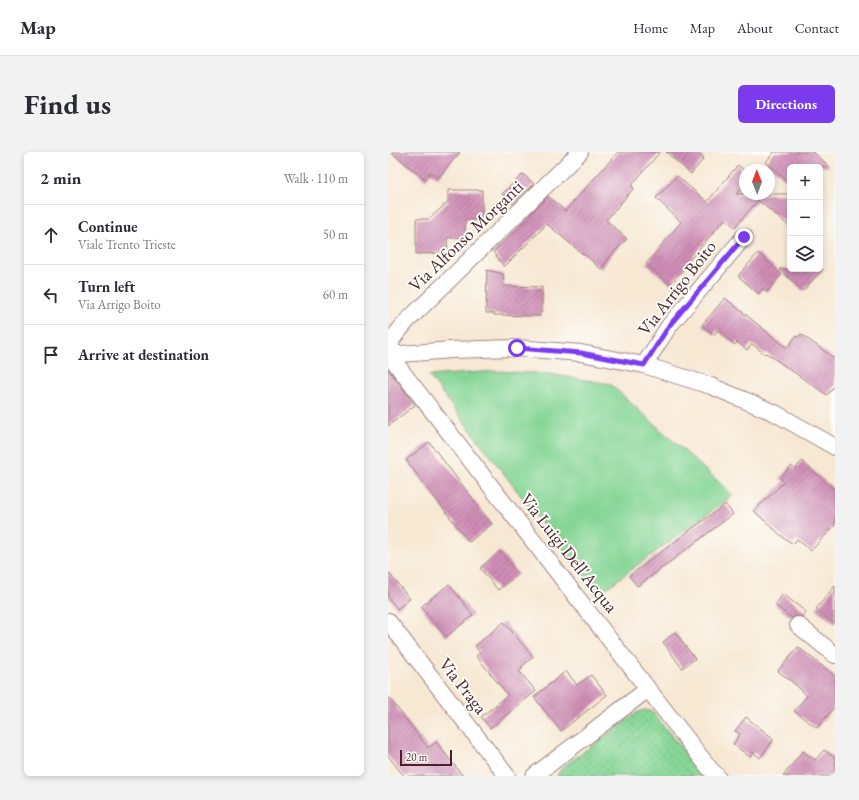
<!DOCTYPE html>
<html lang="en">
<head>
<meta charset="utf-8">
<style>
  body { margin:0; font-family:"EB Garamond",serif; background:#f2f2f3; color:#2b2b33 }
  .controls { position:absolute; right:12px; top:12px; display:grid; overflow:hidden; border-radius:6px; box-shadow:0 2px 6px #0003 }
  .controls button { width:36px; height:36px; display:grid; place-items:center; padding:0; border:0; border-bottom:1px solid #e1e1e2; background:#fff; color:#2b2b33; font:20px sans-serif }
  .compass { position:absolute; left:351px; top:12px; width:36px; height:36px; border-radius:50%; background:#fff; box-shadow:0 2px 6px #0003; rotate:359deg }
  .scale { position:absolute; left:12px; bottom:10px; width:52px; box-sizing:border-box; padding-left:4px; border:2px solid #4a1f2b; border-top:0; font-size:11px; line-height:14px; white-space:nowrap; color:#4a1f2b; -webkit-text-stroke:3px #fdfcf7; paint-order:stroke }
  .stop { position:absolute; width:12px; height:12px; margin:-9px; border:3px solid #7c3aed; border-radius:50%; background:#fff }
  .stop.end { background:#7c3aed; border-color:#fff; box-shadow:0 1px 4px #0008 }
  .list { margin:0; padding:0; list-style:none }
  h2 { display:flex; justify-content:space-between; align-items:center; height:52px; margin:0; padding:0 16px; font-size:17px }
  h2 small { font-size:13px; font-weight:400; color:#7c7c81 }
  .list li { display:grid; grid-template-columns:26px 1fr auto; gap:12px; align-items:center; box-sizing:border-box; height:60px; padding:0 16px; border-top:1px solid #e1e1e2 }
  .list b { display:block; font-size:15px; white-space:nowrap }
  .list p { margin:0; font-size:13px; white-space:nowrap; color:#7c7c81 }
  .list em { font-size:13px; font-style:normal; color:#7c7c81 }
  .icon { flex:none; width:22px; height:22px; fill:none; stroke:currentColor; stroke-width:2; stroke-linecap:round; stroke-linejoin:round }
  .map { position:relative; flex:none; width:447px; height:624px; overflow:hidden; border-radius:6px }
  header { display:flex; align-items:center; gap:24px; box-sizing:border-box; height:56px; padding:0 20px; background:#fff; border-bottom:1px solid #e1e1e2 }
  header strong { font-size:19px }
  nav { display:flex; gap:22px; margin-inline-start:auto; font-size:14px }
  .intro { display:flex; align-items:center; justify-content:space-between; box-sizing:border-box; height:96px; padding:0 24px }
  h1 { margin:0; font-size:28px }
  .button { padding:10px 18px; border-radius:6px; background:#7c3aed; color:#fff; font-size:14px; font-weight:700 }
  main { display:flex; gap:24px; padding:0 24px }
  aside { flex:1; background:#fff; border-radius:6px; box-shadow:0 2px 6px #0003 }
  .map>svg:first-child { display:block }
  .grass { fill:#85d595; stroke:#687a60 }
  .park { fill:url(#park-dots); stroke:#687a60 }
  .building { fill:url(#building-hatch) }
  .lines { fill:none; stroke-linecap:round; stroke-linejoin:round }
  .street-casing { stroke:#a08480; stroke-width:18 }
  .street { stroke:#fff; stroke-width:16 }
  .route { stroke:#7c3aed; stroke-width:5 }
  .labels { text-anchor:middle; stroke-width:4; stroke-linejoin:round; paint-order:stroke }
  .street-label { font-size:18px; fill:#4a1f2b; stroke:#fdfcf7 }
</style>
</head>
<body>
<header>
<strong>Map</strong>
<nav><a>Home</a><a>Map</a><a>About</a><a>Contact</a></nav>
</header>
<div class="intro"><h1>Find us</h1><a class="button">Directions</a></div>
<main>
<aside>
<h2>2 min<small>Walk · 110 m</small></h2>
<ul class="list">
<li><svg class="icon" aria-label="ahead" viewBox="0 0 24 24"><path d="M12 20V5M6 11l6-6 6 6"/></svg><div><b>Continue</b><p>Viale Trento Trieste</p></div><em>50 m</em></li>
<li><svg class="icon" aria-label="left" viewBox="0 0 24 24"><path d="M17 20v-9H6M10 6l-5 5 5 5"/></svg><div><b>Turn left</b><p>Via Arrigo Boito</p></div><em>60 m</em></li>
<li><svg class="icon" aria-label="arrive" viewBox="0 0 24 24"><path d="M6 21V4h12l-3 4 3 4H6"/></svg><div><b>Arrive at destination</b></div></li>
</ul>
</aside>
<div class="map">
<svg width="447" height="624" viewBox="0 0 447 624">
  <defs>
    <pattern id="park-dots" width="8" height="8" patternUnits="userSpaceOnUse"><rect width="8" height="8" fill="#85d595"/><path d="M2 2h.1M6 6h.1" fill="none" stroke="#74b681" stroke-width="1.8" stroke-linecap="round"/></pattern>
    <pattern id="building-hatch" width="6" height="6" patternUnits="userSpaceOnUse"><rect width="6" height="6" fill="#cf8db6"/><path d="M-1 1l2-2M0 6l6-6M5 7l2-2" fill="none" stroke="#aa7394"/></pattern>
  </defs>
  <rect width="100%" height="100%" fill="#fdfcf7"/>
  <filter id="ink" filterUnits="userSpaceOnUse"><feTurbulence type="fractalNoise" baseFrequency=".025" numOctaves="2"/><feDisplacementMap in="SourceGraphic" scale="8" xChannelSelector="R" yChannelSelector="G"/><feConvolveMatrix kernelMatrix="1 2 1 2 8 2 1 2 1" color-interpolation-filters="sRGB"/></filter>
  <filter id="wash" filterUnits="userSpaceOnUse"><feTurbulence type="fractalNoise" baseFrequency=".012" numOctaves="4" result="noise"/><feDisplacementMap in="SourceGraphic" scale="16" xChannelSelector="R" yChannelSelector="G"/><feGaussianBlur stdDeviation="0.9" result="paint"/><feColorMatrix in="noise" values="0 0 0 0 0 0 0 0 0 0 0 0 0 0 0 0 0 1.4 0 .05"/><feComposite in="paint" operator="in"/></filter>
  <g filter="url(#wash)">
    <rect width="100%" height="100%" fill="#f7e8d4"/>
    <path class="grass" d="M 108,219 L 161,222 L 222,232 L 345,343 L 209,443 L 41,224 Z"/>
    <path class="park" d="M 256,558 L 262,559 L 266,562 L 316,624 L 169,624 L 171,620 L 175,615 L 250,560 Z"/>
    <g id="blocks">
      <path class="building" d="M 3,0 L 72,0 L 50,26 L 42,20 L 38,28 Z
        M 230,0 L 272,0 L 243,34 L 246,36 L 218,68 L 239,87 L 225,101 L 213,117 L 196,102 L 196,103 L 159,72 L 116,115 L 105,100 L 141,65 L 140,64 L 160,44 L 177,59 Z
        M 278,0 L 309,0 L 316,6 L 303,22 Z
        M 386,0 L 425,0 L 442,15 L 402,15 L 402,32 L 378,10 Z
        M 350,13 L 357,19 L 357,32 L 348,42 L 402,42 L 402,75 L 370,48 L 347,75 L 337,67 L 299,111 L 300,112 L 282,132 L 258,112 L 293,70 L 268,46 L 289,24 L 319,50 Z
        M 135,22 L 146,32 L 125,52 L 114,42 Z
        M 60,38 L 94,38 L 94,68 L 77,67 L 77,85 L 59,86 L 60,101 L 28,102 L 28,67 L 41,67 L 60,50 Z
        M 370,101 L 394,122 L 379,140 L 375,137 L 371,142 L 350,124 Z
        M 391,117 L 435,117 L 415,139 Z
        M 99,118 L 115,122 L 116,134 L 154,135 L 154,160 L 152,160 L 152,164 L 106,163 L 106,161 L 98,161 Z
        M 337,146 L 399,196 L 408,184 L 410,185 L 413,182 L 447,207 L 447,233 L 439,243 L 378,201 L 377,202 L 364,192 L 359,198 L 349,190 L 347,193 L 329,178 L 326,183 L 314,173 Z
        M 0,217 L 27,253 L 0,274 Z
        M 41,290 L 104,372 L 81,390 L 18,308 Z
        M 414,309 L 447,338 L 447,373 L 423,399 L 409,387 L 405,392 L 398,387 L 398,388 L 366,359 L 396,330 L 392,326 L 403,314 L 407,317 Z
        M 337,352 L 345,362 L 262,425 L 249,434 L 241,424 Z
        M 112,399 L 130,422 L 110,438 L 92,416 Z
        M 0,420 L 22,447 L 9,457 L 0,445 Z
        M 61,432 L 85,463 L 58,485 L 33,455 Z
        M 447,434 L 447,472 L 428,457 Z
        M 395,442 L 418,460 L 414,465 L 411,464 L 407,464 L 404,466 L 387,453 Z
        M 116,470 L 145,505 L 133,515 L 134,517 L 131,519 L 148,539 L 102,576 L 93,565 L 120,543 L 88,504 L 92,501 L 87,494 Z
        M 287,480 L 307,507 L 294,516 L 275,490 Z
        M 410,495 L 447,524 L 447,554 L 429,576 L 406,559 L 419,544 L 408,533 L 390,519 Z
        M 178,519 L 189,533 L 203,523 L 219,543 L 173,579 L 146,545 Z
        M 0,544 L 40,596 L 48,590 L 75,624 L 16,624 L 0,604 Z
        M 358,565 L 386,587 L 372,606 L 365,600 L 362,605 L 345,592 L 352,582 L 347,579 Z
        M 436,598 L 447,606 L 447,624 L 395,624 L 415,599 L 427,608 Z"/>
    </g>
  </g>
  <g filter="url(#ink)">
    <use href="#blocks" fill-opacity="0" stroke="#a08480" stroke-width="1"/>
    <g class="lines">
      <defs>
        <path id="street" d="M 0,203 L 63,198 L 129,196 L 193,201 L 256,213 L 323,234 L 387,261 L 447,295
          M 1,203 L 322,617 L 329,624
          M 1,203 L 4,187 L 19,169 L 192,0
          M 256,213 L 281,174 L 356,85
          M 0,469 L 119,624
          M 410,473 L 447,503
          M 146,624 L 260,537"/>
      </defs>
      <use href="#street" class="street-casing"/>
      <use href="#street" class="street"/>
    </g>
  </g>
  <g class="lines" filter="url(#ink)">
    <path class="route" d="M 129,196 L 193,201 L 256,213 L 281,174 L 356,85"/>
  </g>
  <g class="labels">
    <g class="street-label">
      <text transform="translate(78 84) rotate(-44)" y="6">Via Alfonso Morganti</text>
      <text transform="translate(289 136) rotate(-52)" y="6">Via Arrigo Boito</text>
      <text transform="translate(181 401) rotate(52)" y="6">Via Luigi Dell'Acqua</text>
      <text transform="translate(75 534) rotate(52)" y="6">Via Praga</text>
    </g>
  </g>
</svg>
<div class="controls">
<button>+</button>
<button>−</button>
<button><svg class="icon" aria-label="layers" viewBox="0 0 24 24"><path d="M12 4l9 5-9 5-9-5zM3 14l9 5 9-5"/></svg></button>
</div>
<svg class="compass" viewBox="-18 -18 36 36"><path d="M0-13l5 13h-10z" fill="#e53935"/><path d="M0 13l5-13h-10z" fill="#7c7c81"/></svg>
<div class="scale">20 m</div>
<div class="stop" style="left:129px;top:196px"></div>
<div class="stop end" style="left:356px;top:85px"></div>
</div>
</main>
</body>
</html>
